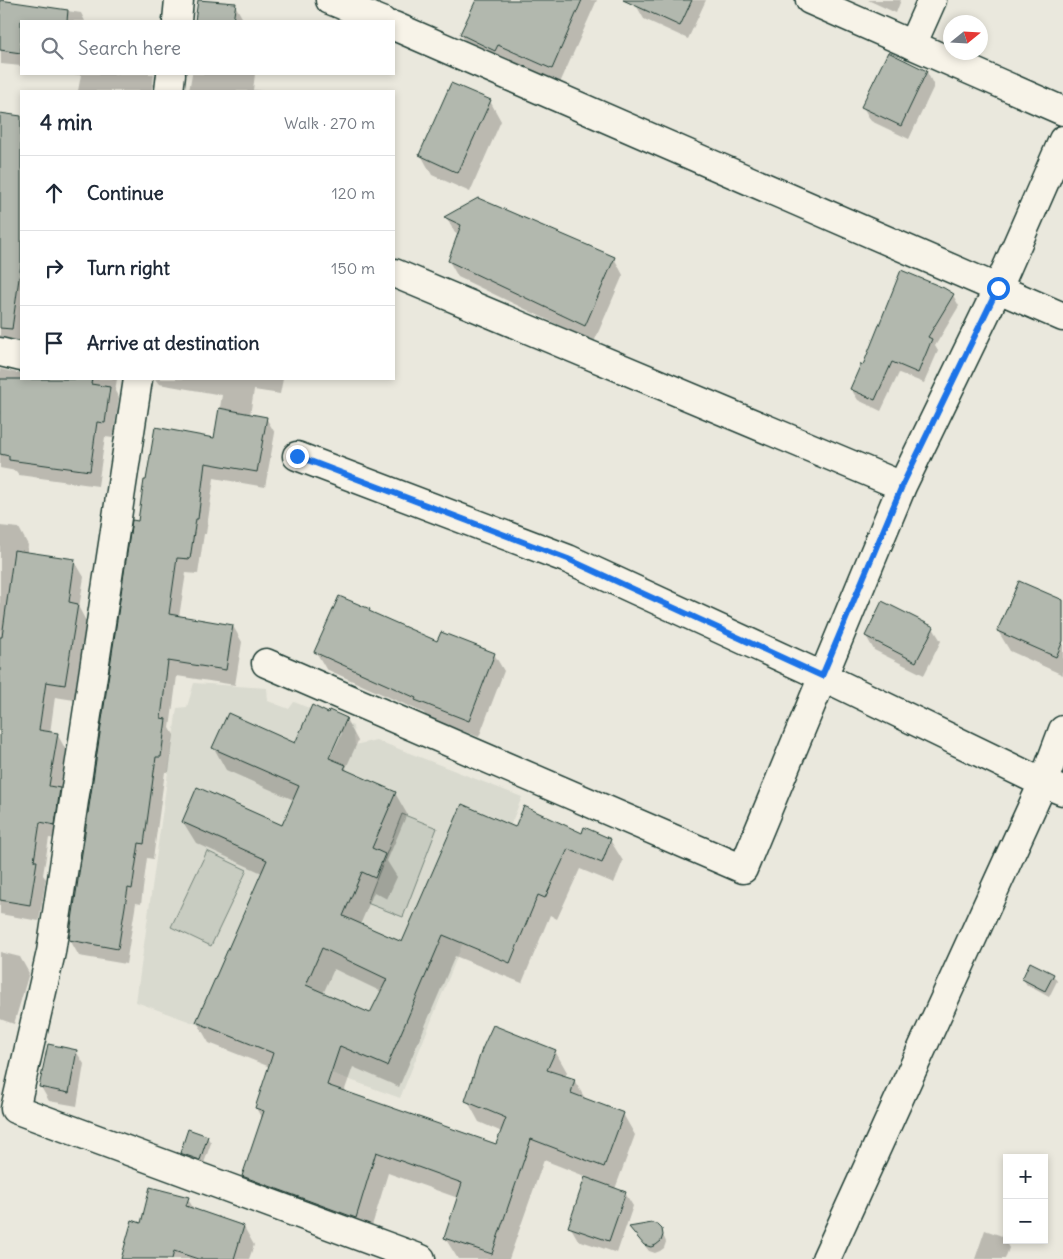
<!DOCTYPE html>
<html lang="en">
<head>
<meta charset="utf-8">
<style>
  body { margin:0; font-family:Delius,sans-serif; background:#f2f2f3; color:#1f2937 }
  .controls { position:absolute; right:15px; bottom:15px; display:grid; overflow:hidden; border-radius:0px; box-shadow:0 2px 8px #0003 }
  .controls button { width:45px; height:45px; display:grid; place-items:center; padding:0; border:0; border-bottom:1px solid #e0e1e3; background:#fff; color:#1f2937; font:25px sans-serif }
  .compass { position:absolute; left:943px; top:15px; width:45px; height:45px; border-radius:50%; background:#fff; box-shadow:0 2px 8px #0003; rotate:72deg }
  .stop { position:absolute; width:15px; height:15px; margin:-11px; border:4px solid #1a73e8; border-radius:50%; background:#fff }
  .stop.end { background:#1a73e8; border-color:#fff; box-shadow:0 1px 5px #0008 }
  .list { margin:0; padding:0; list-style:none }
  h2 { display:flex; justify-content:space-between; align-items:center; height:65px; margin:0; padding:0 20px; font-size:21px }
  h2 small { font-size:16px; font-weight:400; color:#747a83 }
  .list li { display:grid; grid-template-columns:32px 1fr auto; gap:15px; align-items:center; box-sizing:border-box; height:75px; padding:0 20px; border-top:1px solid #e0e1e3 }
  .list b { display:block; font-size:19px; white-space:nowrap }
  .list em { font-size:16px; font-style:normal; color:#747a83 }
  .icon { flex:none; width:28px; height:28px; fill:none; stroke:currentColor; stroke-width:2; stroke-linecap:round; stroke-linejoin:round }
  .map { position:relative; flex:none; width:1063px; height:1259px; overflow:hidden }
  .search { position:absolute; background:#fff; box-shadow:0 2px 8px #0003; left:20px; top:20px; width:375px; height:55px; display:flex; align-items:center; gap:12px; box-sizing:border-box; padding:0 18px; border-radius:0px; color:#747a83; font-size:19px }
  .panel { position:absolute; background:#fff; box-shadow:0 2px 8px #0003; left:20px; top:90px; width:375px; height:290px; border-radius:0px }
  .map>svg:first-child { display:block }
  .built { fill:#d9dacf }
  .green { fill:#c8ccc1; stroke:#74847a }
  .shadow { fill:#0003; fill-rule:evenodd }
  .building { fill:#b2b8ae; stroke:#1f3d34; fill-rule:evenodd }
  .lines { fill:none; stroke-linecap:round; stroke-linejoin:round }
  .minor-casing { stroke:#1f3d34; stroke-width:31 }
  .minor { stroke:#f7f3e8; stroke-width:28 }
  .route { stroke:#1a73e8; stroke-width:6 }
</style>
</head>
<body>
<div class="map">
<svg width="1063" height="1259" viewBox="0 0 1063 1259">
  <rect width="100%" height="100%" fill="#eae8dd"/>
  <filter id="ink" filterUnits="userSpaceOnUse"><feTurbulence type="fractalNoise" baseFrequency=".02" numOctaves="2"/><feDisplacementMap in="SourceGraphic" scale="10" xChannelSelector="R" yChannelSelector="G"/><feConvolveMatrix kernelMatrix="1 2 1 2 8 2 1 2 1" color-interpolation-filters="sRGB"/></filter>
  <g filter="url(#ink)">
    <path class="built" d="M 194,683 L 267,688 L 268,701 L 289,709 L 294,702 L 353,726 L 355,745 L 376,740 L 522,797 L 400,1098 L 136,1002 L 177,708 L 187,707 Z"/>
    <path class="green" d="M 402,814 L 437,828 L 403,917 L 367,903 Z
      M 207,851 L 247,870 L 211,946 L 171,927 Z"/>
    <path class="shadow" d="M 200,0 L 235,5 L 244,21 L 196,21 Z
      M 477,0 L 597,0 L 560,83 L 507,59 L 504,66 L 470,50 L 461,34 Z
      M 638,0 L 706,0 L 688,39 L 644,19 L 636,5 Z
      M 868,0 L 901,0 L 896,13 Z
      M 0,1 L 81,13 L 85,21 L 21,21 L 21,66 L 1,64 Z
      M 888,54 L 927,72 L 934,86 L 909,139 L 871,121 L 863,107 Z
      M 73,74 L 154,74 L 152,91 L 78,91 L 81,75 Z
      M 192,74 L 255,74 L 253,90 L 263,91 L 189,91 Z
      M 490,101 L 501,121 L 470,192 L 432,175 L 421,155 Z
      M 0,114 L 21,118 L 21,335 L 19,353 L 0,355 Z
      M 446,217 L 614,258 L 623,275 L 594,342 L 458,277 L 449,261 L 459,235 L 455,233 Z
      M 953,295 L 959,306 L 935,346 L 938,351 L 924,383 L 899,373 L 881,411 L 858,400 L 851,389 L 863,367 Z
      M 0,369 L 17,373 L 21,373 L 21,379 L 117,379 L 115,391 L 119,398 L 113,438 L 105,437 L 98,486 L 19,475 L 16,471 L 0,468 Z
      M 155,379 L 283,379 L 280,394 L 254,390 L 250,415 L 266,418 L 275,433 L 265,487 L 214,478 L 206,534 L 204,534 L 198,574 L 186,573 L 179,617 L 233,626 L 242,642 L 235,685 L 177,676 L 170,728 L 174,735 L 169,772 L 165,772 L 153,859 L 147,858 L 141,904 L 136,903 L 126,964 L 79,956 L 70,940 L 133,522 L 139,522 L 215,440 L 222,395 L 159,384 Z
      M 0,526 L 19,528 L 28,545 L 27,554 L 74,560 L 84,577 L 79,608 L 86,621 L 74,700 L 55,697 L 50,733 L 57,734 L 66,750 L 60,790 L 69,805 L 63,840 L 49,838 L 43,875 L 46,879 L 39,921 L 0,914 Z
      M 1063,602 L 1063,675 L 1010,651 L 998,631 Z
      M 369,610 L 370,613 L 438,643 L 494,654 L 504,671 L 479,737 L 426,717 L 424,713 L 326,669 L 316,652 Z
      M 933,628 L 941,641 L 924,675 L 874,650 L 866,636 Z
      M 329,714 L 346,719 L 358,741 L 346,768 L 348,773 L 395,793 L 407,814 L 387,861 L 397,877 L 387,899 L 374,892 L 360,925 L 403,944 L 515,829 L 582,835 L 610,840 L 623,861 L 614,883 L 580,869 L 557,919 L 550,915 L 522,983 L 455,956 L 399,1087 L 353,1067 L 344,1092 L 497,1145 L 502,1132 L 479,1122 L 467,1100 L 555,1051 L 567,1072 L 565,1077 L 574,1080 L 586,1100 L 623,1114 L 635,1135 L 615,1189 L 625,1193 L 633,1206 L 617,1253 L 578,1240 L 570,1226 L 587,1177 L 544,1160 L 509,1259 L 458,1259 L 445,1238 L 458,1198 L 388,1173 L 368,1239 L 255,1197 L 243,1176 L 262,1119 L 256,1108 L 270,1067 L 209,1043 L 197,1022 L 262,873 L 196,843 L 183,822 L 282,826 L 294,800 L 226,770 L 214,748 L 296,745 ZM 339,733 L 342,733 L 327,764 L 325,763 ZM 334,969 L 382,992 L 371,1015 L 323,994 Z
      M 0,952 L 20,957 L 29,973 L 14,1024 L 0,1019 Z
      M 1053,975 L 1057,981 L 1049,997 L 1027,985 L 1023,979 Z
      M 76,1051 L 84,1064 L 77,1106 L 49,1101 L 41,1087 Z
      M 207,1137 L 211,1143 L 203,1166 L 185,1159 L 181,1153 Z
      M 188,1199 L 195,1211 L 244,1227 L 254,1245 L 249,1259 L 122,1259 Z
      M 631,1228 L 661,1230 L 666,1242 L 664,1248 L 660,1251 L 655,1253 L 649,1251 Z
      M 985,1230 L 1002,1236 L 1009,1248 L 1005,1259 L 975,1259 Z"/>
    <path class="building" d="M 0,0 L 68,10 L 67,21 L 21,21 L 21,53 L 0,50 Z
      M 198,0 L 236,3 L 233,21 L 195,21 Z
      M 476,0 L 582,0 L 552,69 L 498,45 L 495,51 L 460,34 Z
      M 623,0 L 692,0 L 680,26 Z
      M 888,52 L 927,71 L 901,126 L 861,107 Z
      M 451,83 L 491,100 L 458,173 L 419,155 Z
      M 0,113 L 21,116 L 21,264 L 12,329 L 0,328 Z
      M 478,198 L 615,257 L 585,326 L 448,261 L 461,225 L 444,217 Z
      M 901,270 L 944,288 L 954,294 L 928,337 L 932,339 L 918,373 L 892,362 L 875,400 L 850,389 L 861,364 L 863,365 Z
      M 0,379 L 92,379 L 91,384 L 110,387 L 105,423 L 97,422 L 90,471 L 9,460 L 9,456 L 0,454 Z
      M 219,408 L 267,417 L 257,472 L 205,463 L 198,519 L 196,519 L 190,559 L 177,558 L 169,614 L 233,625 L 226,670 L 168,661 L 161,718 L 166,719 L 161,757 L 156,757 L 144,844 L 139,843 L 132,889 L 128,888 L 118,949 L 69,940 L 132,520 L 138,521 L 144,480 L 146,480 L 155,427 L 214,438 Z
      M 14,550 L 75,559 L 69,602 L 78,604 L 65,685 L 46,682 L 39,730 L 58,733 L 49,786 L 60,788 L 55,825 L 40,822 L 34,861 L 37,861 L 30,905 L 0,900 L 0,637 L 2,637 Z
      M 1019,581 L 1063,600 L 1063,641 L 1056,657 L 997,631 Z
      M 339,596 L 370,609 L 369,611 L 437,641 L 441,632 L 495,653 L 469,721 L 415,700 L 416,698 L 314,652 Z
      M 882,601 L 934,627 L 916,662 L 865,636 Z
      M 312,705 L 328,713 L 329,710 L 347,718 L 329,758 L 346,765 L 344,769 L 396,792 L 372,848 L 385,854 L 375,878 L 362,872 L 343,916 L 402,942 L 462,804 L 515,827 L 524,806 L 582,833 L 584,827 L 611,839 L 602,863 L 568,849 L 545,898 L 538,895 L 510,963 L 443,935 L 387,1066 L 340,1046 L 327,1085 L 496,1144 L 506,1118 L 465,1101 L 482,1049 L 493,1025 L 556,1050 L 547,1070 L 575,1079 L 571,1093 L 624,1113 L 604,1167 L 531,1139 L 492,1254 L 444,1238 L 462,1183 L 376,1152 L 356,1218 L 242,1176 L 264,1111 L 255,1108 L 273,1053 L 196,1022 L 267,860 L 182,822 L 197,787 L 282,825 L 299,786 L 212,748 L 228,713 L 295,743 ZM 322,948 L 387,979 L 370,1013 L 306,985 Z
      M 1030,962 L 1054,974 L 1045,991 L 1022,979 Z
      M 48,1044 L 77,1050 L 69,1093 L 39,1087 Z
      M 188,1129 L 208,1136 L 200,1160 L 180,1153 Z
      M 585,1177 L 626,1192 L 609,1241 L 568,1227 Z
      M 150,1187 L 189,1197 L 186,1206 L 244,1226 L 234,1259 L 198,1259 L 174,1251 L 172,1259 L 121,1259 L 132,1220 L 141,1223 Z
      M 652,1223 L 657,1224 L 662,1229 L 663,1235 L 661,1241 L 656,1245 L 651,1247 L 644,1245 L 629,1227 Z"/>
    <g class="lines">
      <defs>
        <path id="minor" d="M 330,0 L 382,21
          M 810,0 L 1063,111
          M 177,21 L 179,0
          M 394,26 L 1063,317
          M 912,45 L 932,0
          M 169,91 L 171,74
          M 394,273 L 902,486
          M 0,352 L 21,357
          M 138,379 L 51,952 L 15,1109 L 421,1259
          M 297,456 L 568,559 L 822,676 L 1043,783 L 1063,791
          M 266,663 L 743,869 L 902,486 L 998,288 L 1063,140
          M 826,1259 L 1043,783 L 1063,730"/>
      </defs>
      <use href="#minor" class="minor-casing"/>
      <use href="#minor" class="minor"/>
    </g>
  </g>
  <g class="lines" filter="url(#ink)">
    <path class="route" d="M 297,456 L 568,559 L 822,676 L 902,486 L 998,288"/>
  </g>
</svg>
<div class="controls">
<button>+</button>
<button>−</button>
</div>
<svg class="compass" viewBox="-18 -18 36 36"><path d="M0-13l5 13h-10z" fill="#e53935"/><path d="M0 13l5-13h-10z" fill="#747a83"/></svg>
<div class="stop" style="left:998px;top:288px"></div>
<div class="stop end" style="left:297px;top:456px"></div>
<div class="search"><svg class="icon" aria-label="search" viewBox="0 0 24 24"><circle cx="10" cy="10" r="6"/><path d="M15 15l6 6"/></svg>Search here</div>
<section class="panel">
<h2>4 min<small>Walk · 270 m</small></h2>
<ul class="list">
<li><svg class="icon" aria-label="ahead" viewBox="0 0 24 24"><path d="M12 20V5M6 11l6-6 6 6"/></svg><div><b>Continue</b></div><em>120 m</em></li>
<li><svg class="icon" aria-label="right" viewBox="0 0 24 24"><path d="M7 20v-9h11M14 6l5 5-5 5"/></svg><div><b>Turn right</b></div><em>150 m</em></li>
<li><svg class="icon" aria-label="arrive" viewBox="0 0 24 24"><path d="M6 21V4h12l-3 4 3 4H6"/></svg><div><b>Arrive at destination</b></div></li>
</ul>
</section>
</div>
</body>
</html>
